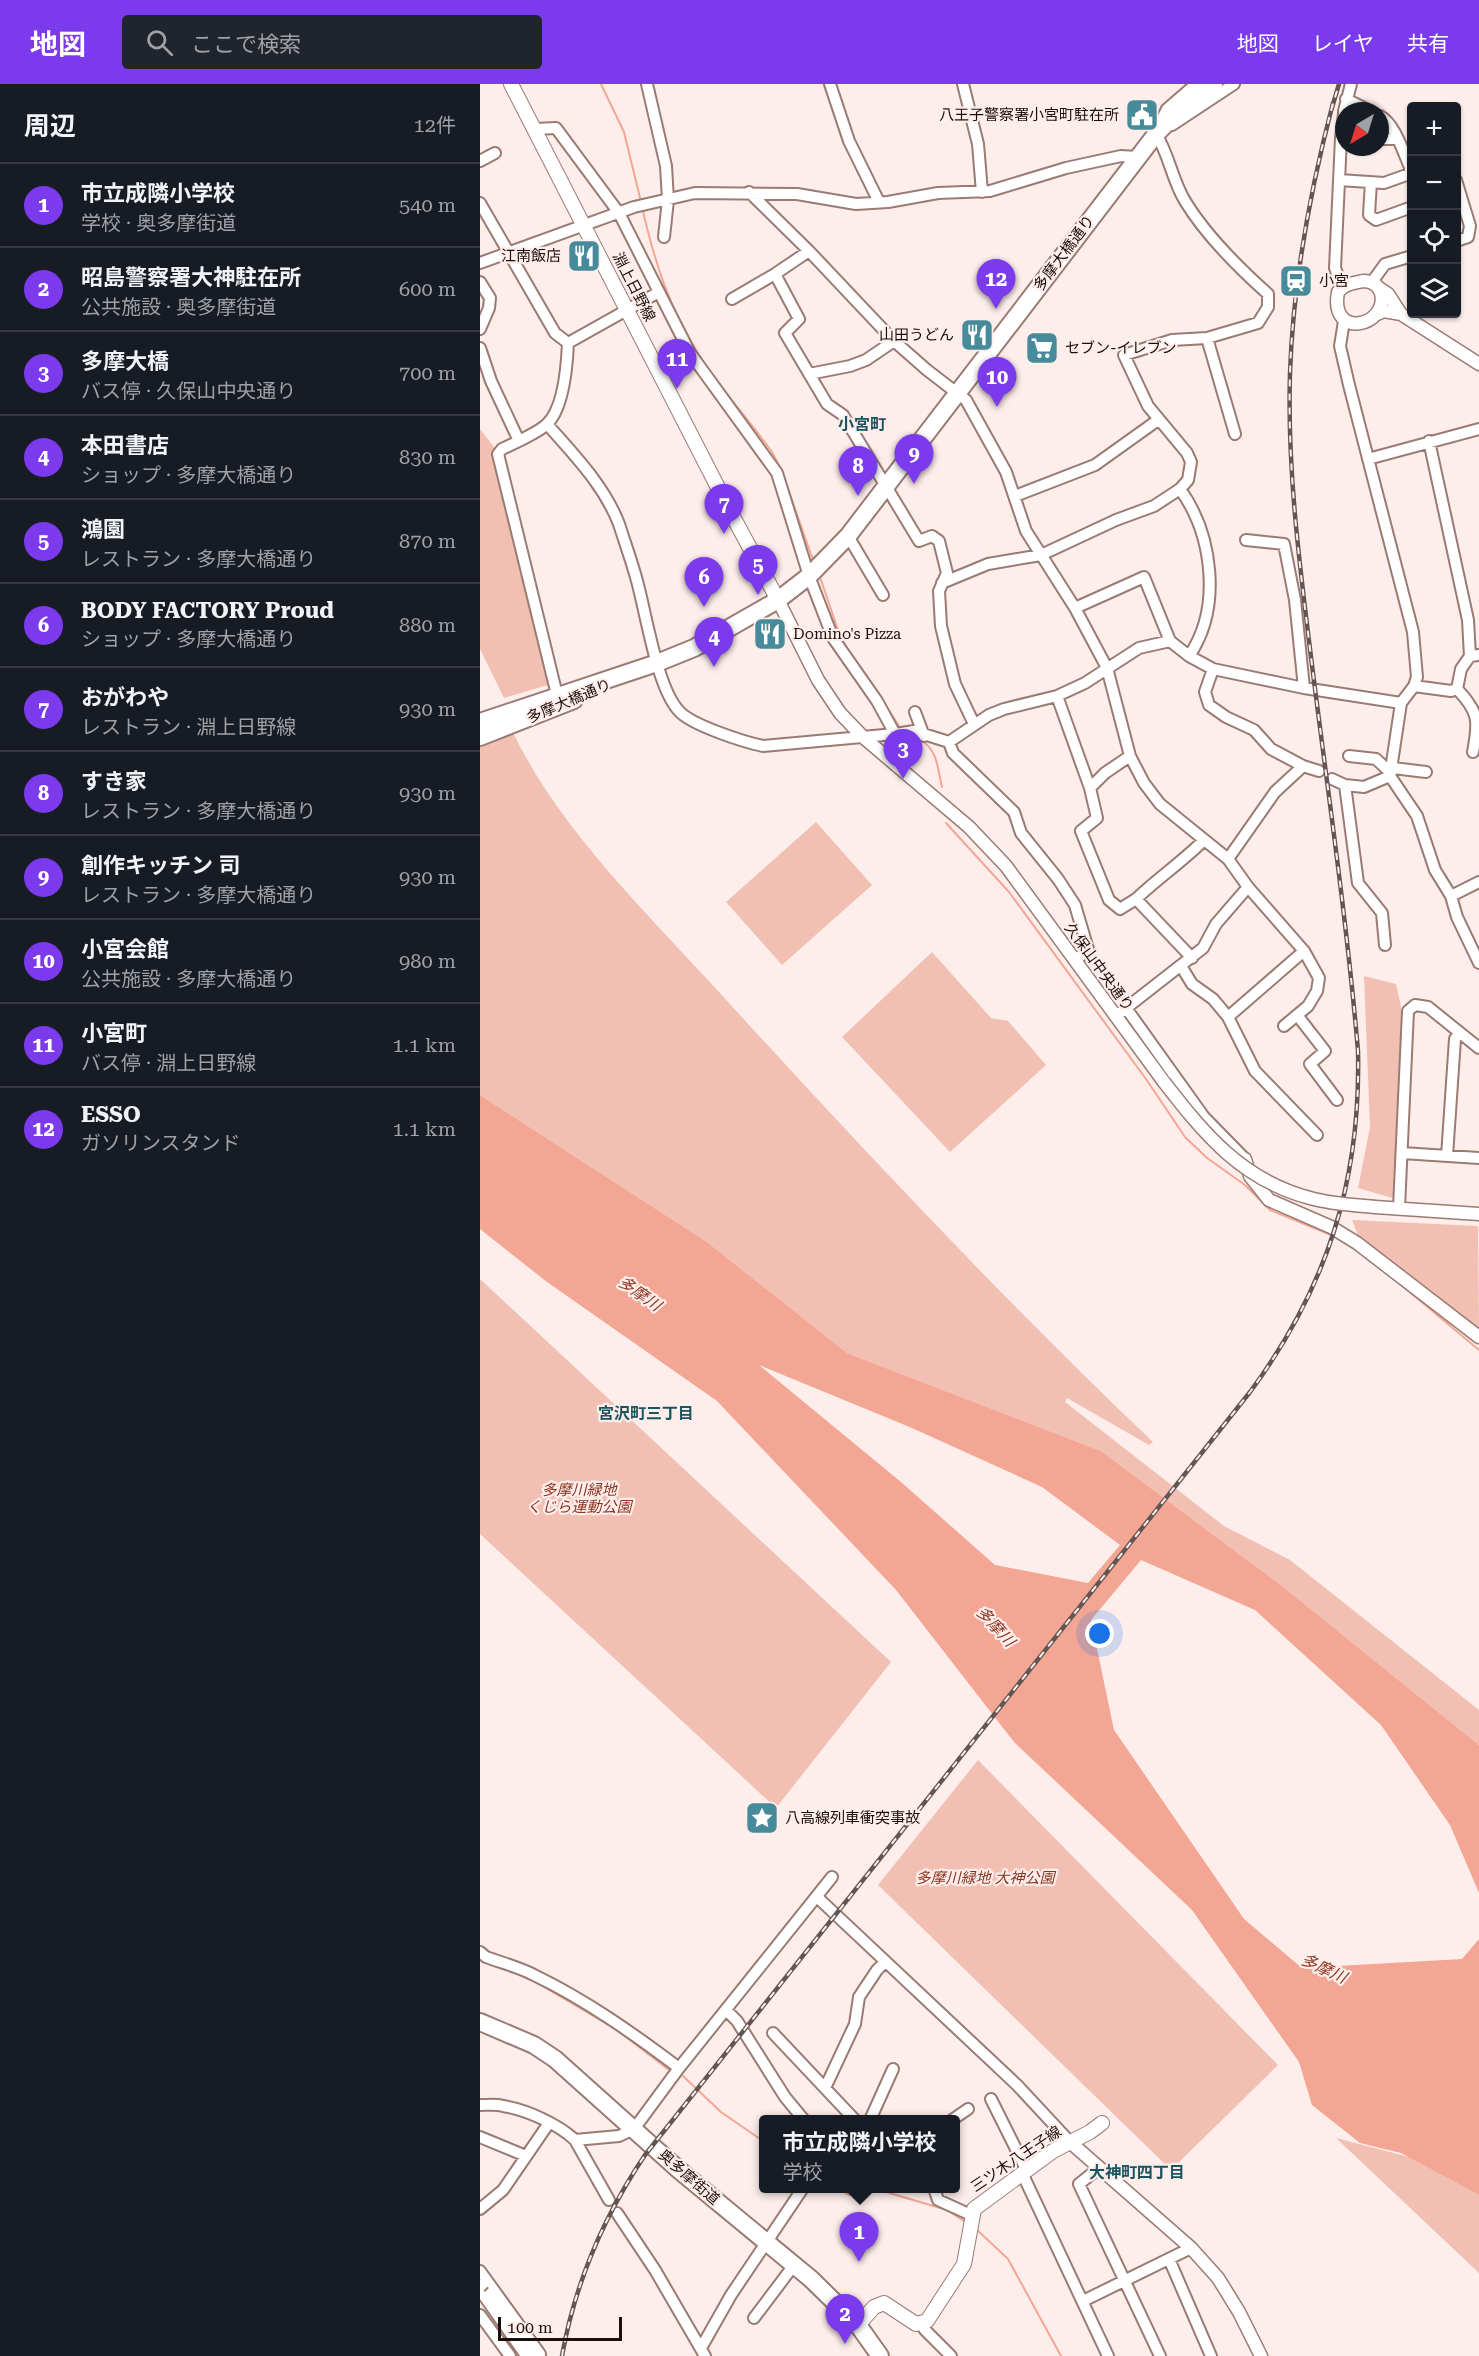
<!DOCTYPE html>
<html lang="ja">
<head>
<meta charset="utf-8">
<style>
  body { margin:0; font-family:"Roboto Serif","Noto Sans JP",serif; background:#20242c; color:#f1f3f6 }
  .controls { position:absolute; right:18px; top:18px; display:grid; overflow:hidden; border-radius:6px; box-shadow:0 2px 4px #0004 }
  .controls button { width:54px; height:54px; display:grid; place-items:center; padding:0; border:0; border-bottom:2px solid #363941; background:#171b24; color:#f1f3f6; font:30px sans-serif }
  .compass { position:absolute; left:855px; top:18px; width:54px; height:54px; border-radius:50%; background:#171b24; box-shadow:0 2px 4px #0004; rotate:218deg }
  .scale { position:absolute; left:18px; bottom:15px; width:124px; box-sizing:border-box; padding-left:6px; border:3px solid #1a0f0c; border-top:0; font-size:16px; line-height:21px; white-space:nowrap; color:#1a0f0c; -webkit-text-stroke:4px #fdeeeb; paint-order:stroke }
  .you { position:absolute; left:620px; top:1550px; width:21px; height:21px; margin:-15px; border:4px solid #fff; border-radius:50%; background:#1a73e8; box-shadow:0 0 0 9px #1a73e833 }
  .badge { display:grid; place-items:center; width:39px; height:39px; border-radius:50%; background:#7c3aed; color:#fff; font-size:20px; font-weight:700 }
  .pin { position:absolute; translate:-50% -50px; filter:drop-shadow(0 2px 3px #0008) }
  .pin::after { content:''; position:absolute; top:32px; width:21px; height:18px; background:inherit; clip-path:polygon(0 0,100% 0,50% 100%) }
  .popup { position:absolute; left:279px; top:2031px; width:201px; height:78px; box-sizing:border-box; display:grid; place-content:center; border-radius:6px; background:#171b24; filter:drop-shadow(0 2px 4px #0005); font-size:20px; white-space:nowrap; color:#9ea1a6 }
  .popup b { font-size:22px; color:#f1f3f6 }
  .popup::after { content:''; position:absolute; left:50%; top:100%; margin-left:-12px; border:12px solid transparent; border-top-color:#171b24 }
  .list { margin:0; padding:0; list-style:none }
  h2 { display:flex; justify-content:space-between; align-items:center; height:78px; margin:0; padding:0 24px; font-size:26px }
  h2 small { font-size:20px; font-weight:400; color:#9ea1a6 }
  .list li { display:grid; grid-template-columns:39px 1fr auto; gap:18px; align-items:center; box-sizing:border-box; height:84px; padding:0 24px; border-top:2px solid #363941 }
  .list b { display:block; font-size:22px; white-space:nowrap }
  .list p { margin:0; font-size:20px; white-space:nowrap; color:#9ea1a6 }
  .list em { font-size:20px; font-style:normal; color:#9ea1a6 }
  .icon { flex:none; width:33px; height:33px; fill:none; stroke:currentColor; stroke-width:2; stroke-linecap:round; stroke-linejoin:round }
  .map { position:relative; flex:none; width:999px; height:2272px; overflow:hidden }
  header { display:flex; align-items:center; gap:36px; box-sizing:border-box; height:84px; padding:0 30px; background:#7c3aed; color:#fff }
  header strong { font-size:28px }
  nav { display:flex; gap:33px; margin-inline-start:auto; font-size:21px }
  .search { width:420px; height:54px; background:#20242c; display:flex; align-items:center; gap:15px; box-sizing:border-box; padding:0 21px; border-radius:6px; color:#9ea1a6; font-size:22px }
  main { display:flex }
  aside { flex:1; background:#171b24 }
  .map>svg:first-child { display:block }
  .green { fill:#f1c0b3 }
  .water { fill:#f4a694; fill-rule:evenodd }
  .lines { fill:none; stroke-linecap:round; stroke-linejoin:round }
  .stream { stroke:#f4a694; stroke-width:2 }
  .minor-casing { stroke:#9a7b73; stroke-width:14 }
  .tertiary-casing { stroke:#9a7b73; stroke-width:15 }
  .secondary-casing { stroke:#9a7b73; stroke-width:16 }
  .primary-casing { stroke:#9a7b73; stroke-width:20 }
  .minor { stroke:#fff; stroke-width:10 }
  .tertiary { stroke:#fff; stroke-width:12 }
  .secondary { stroke:#fff; stroke-width:14 }
  .primary { stroke:#fff; stroke-width:16 }
  .rail-casing { stroke:#625552; stroke-width:4.5 }
  .rail { stroke:#fdeeeb; stroke-width:2; stroke-dasharray:7; stroke-linecap:butt }
  .minor-bridge-casing { stroke:#9a7b73; stroke-width:14; stroke-linecap:butt }
  .tertiary-bridge-casing { stroke:#9a7b73; stroke-width:15; stroke-linecap:butt }
  .minor-bridge { stroke:#fff; stroke-width:10 }
  .tertiary-bridge { stroke:#fff; stroke-width:12 }
  .labels { text-anchor:middle; stroke-width:4.5; stroke-linejoin:round; paint-order:stroke }
  .poi-label { font-size:15px; fill:#1a0f0c; stroke:#fdeeeb; text-anchor:start }
  .street-label { font-size:15px; fill:#1a0f0c; stroke:#fdeeeb }
  .park-label { font-size:15px; font-style:italic; fill:#8d3420; stroke:#fdeeeb }
  .neighbourhood-label { font-size:16px; font-weight:bold; fill:#1b535e; stroke:#fdeeeb }
  .water-label { font-size:16px; font-style:italic; fill:#8f3521; stroke:#fdeeeb }
</style>
</head>
<body>
<header>
<strong>地図</strong>
<div class="search"><svg class="icon" aria-label="search" viewBox="0 0 24 24"><circle cx="10" cy="10" r="6"/><path d="M15 15l6 6"/></svg>ここで検索</div>
<nav><a>地図</a><a>レイヤ</a><a>共有</a></nav>
</header>
<main>
<aside>
<h2>周辺<small>12件</small></h2>
<ul class="list">
<li><span class="badge">1</span><div><b>市立成隣小学校</b><p>学校 · 奥多摩街道</p></div><em>540 m</em></li>
<li><span class="badge">2</span><div><b>昭島警察署大神駐在所</b><p>公共施設 · 奥多摩街道</p></div><em>600 m</em></li>
<li><span class="badge">3</span><div><b>多摩大橋</b><p>バス停 · 久保山中央通り</p></div><em>700 m</em></li>
<li><span class="badge">4</span><div><b>本田書店</b><p>ショップ · 多摩大橋通り</p></div><em>830 m</em></li>
<li><span class="badge">5</span><div><b>鴻園</b><p>レストラン · 多摩大橋通り</p></div><em>870 m</em></li>
<li><span class="badge">6</span><div><b>BODY FACTORY Proud</b><p>ショップ · 多摩大橋通り</p></div><em>880 m</em></li>
<li><span class="badge">7</span><div><b>おがわや</b><p>レストラン · 淵上日野線</p></div><em>930 m</em></li>
<li><span class="badge">8</span><div><b>すき家</b><p>レストラン · 多摩大橋通り</p></div><em>930 m</em></li>
<li><span class="badge">9</span><div><b>創作キッチン 司</b><p>レストラン · 多摩大橋通り</p></div><em>930 m</em></li>
<li><span class="badge">10</span><div><b>小宮会館</b><p>公共施設 · 多摩大橋通り</p></div><em>980 m</em></li>
<li><span class="badge">11</span><div><b>小宮町</b><p>バス停 · 淵上日野線</p></div><em>1.1 km</em></li>
<li><span class="badge">12</span><div><b>ESSO</b><p>ガソリンスタンド</p></div><em>1.1 km</em></li>
</ul>
</aside>
<div class="map">
<svg width="999" height="2272" viewBox="0 0 999 2272">
  <rect width="100%" height="100%" fill="#fdeeeb"/>
  <path class="green" d="M 0,345 L 14,363 L 68,601 L 24,614 L 0,565 Z
    M 30,642 C 75,741 166,828 239,908 C 379,1062 522,1214 673,1358 L 669,1361 L 587,1314 L 585,1318 L 744,1442 L 810,1476 L 999,1626 L 999,1661 L 802,1502 L 621,1367 L 367,1269 L 227,1158 L 0,1011 L 0,653 Z
    M 336,738 L 392,801 L 302,881 L 246,818 Z
    M 452,868 L 511,934 L 528,937 L 566,981 L 470,1068 L 362,953 Z
    M 884,892 L 916,900 L 921,923 L 919,1116 L 878,1104 L 890,1043 Z
    M 872,1136 L 998,1142 L 999,1245 L 878,1151 Z
    M 0,1195 L 411,1578 L 296,1724 L 0,1450 Z
    M 498,1676 L 798,1981 L 691,2086 L 398,1801 Z
    M 856,2054 L 929,2073 L 999,2111 L 999,2189 Z"/>
  <path class="water" d="M 0,1011 L 227,1158 L 367,1269 L 621,1367 L 802,1502 L 999,1661 L 999,1809 L 970,1741 L 901,1641 L 775,1526 L 661,1476 L 611,1536 L 634,1646 L 764,1835 L 822,1884 L 982,1875 L 999,1855 L 999,2111 L 921,2069 L 880,2059 L 832,2021 L 819,1978 L 712,1826 L 534,1658 L 416,1506 L 237,1317 L 67,1198 L 0,1145 ZM 279,1281 L 432,1344 L 562,1403 L 640,1461 L 608,1499 L 515,1481 L 421,1398 Z"/>
  <g class="lines">
    <path class="stream" d="M 121,0 L 144,48 L 161,118
      M 162,123 C 174,176 190,227 220,273 C 242,306 269,336 292,368 L 301,385
      M 303,391 L 333,476
      M 341,496 L 360,552 L 367,565
      M 406,622 L 421,645
      M 427,651 C 432,655 439,655 444,658 C 458,669 458,687 462,703
      M 466,739 L 529,808 L 666,995 L 705,1053 L 727,1074 L 765,1101 L 790,1126 L 856,1153
      M 907,1189 L 999,1266
      M 54,1897 L 137,1946 L 189,1986
      M 203,1992 L 241,2028 L 283,2057
      M 357,2104 L 369,2111 L 396,2105 L 467,2126 L 487,2139
      M 495,2144 L 528,2175 L 581,2272"/>
    <defs>
      <path id="minor" d="M 167,0 L 186,82 L 188,116 L 184,153
        M 350,0 L 369,57 L 399,118
        M 483,0 L 498,60 L 502,108
        M 866,15 L 890,27
        M 864,27 L 871,0
        M 900,32 C 915,40 923,68 930,83 L 930,88
        M 679,41 L 687,25 L 716,0
        M 692,41 L 754,0
        M 55,45 L 76,44 L 139,129 L 179,208
        M 900,55 L 917,55
        M 0,77 L 15,69
        M 859,96 L 904,99 L 932,89
        M 976,96 L 990,142 L 988,153 L 976,157
        M 891,98 L 889,131 L 896,136 L 932,123
        M 269,108 L 329,167 L 414,257 L 447,286 L 486,316 L 526,388 L 546,447 L 595,524 L 627,584 L 650,672 L 664,699 L 680,720 L 748,775 L 768,803 L 824,867 L 839,894 L 837,907 L 828,922 L 804,942
        M 0,119 L 75,249 L 88,259
        M 0,179 L 154,123 L 215,109 L 317,110 L 376,120 L 408,118 L 458,109 L 510,107 L 586,84 L 641,72 L 657,73
        M 295,190 L 319,235 L 305,249 L 347,320 L 363,331 L 439,457 L 452,452 L 459,457 L 467,489 L 459,507 L 461,542 L 475,600 L 494,640
        M 0,198 L 10,214 L 9,224 L 0,245
        M 892,198 L 905,180 L 932,172
        M 862,203 L 855,184 L 861,54 L 864,30
        M 252,215 L 295,190 L 329,167
        M 864,237 L 860,262 L 869,301 L 933,548 L 937,593 L 934,602 L 921,619
        M 727,254 L 755,350
        M 0,264 L 11,297 L 39,357 L 22,365 L 18,370 L 77,611
        M 329,290 L 370,282 L 386,276 L 414,257
        M 67,340 C 94,371 124,401 139,440 C 145,459 152,478 157,497 C 166,529 177,604 199,627 C 211,641 264,658 283,662 L 415,650 L 397,617 L 353,554 L 329,492 L 297,389 L 210,269 L 179,208 L 88,259
        M 39,357 C 48,352 60,347 67,340 C 84,324 87,282 88,259
        M 949,357 L 988,536 L 990,572 L 999,571
        M 888,375 L 999,345
        M 700,405 C 733,451 742,524 709,572
        M 535,412 L 615,381 L 678,336
        M 368,452 L 403,511
        M 766,456 L 804,460 L 815,516 L 824,604
        M 462,499 L 508,480 L 561,471 L 636,436 L 674,422 L 700,405 L 708,396 L 711,378 L 707,369 L 668,322 L 644,271 L 692,256 L 727,254 L 778,239 L 788,223 L 788,210 C 760,185 725,150 705,117 C 692,96 689,70 676,50
        M 595,524 L 664,493 L 690,557
        M 733,585 L 725,608 L 729,621 L 746,633 L 774,646 L 791,665 L 823,682 L 839,687
        M 934,602 L 971,607 L 977,605 L 981,585 L 990,572
        M 977,605 C 999,628 999,637 993,668
        M 577,612 L 610,704
        M 435,628 L 444,652
        M 415,650 L 434,647 L 469,658 L 509,631 L 524,625 L 577,612 L 605,599 L 659,564 L 690,557 L 709,572 L 733,585 L 824,604 L 921,619 L 910,692 L 884,703 L 865,701 L 878,799 L 902,829 L 905,861
        M 469,658 L 473,669 L 534,728 L 541,749 L 578,795 L 595,821 L 608,865 L 596,876
        M 650,672 L 625,689 L 610,704 L 617,734 L 601,747 L 629,816 L 640,825 L 656,815 L 712,874
        M 869,672 L 896,675 L 911,689
        M 913,684 L 946,688
        M 910,692 L 937,732 L 955,786 L 971,812 L 977,833 L 999,879
        M 852,695 L 865,701
        M 748,775 L 795,708 L 823,682
        M 971,812 L 999,798
        M 656,815 C 678,794 702,778 723,757
        M 701,882 L 712,900 L 733,915 L 748,933 L 775,987 L 837,1051
        M 646,924 L 724,1033 L 765,1075
        M 641,928 L 723,864 L 736,840 L 768,803
        M 817,931 L 845,967 L 830,980 L 857,1016
        M 748,933 L 824,867
        M 922,1069 L 999,1074
        M 967,1072 L 975,955 L 979,949
        M 919,1124 L 928,927 L 935,921 L 948,923 L 999,964
        M 337,1813 L 537,2001 L 590,2058
        M 0,1868 L 6,1873 C 22,1879 39,1883 54,1891 C 106,1916 154,1950 199,1984
        M 246,1926 L 257,1937 L 305,2013 L 324,2036
        M 293,1949 L 375,2036
        M 345,2004 L 375,1940 L 379,1913 L 397,1886 L 405,1878
        M 511,2015 L 547,2087
        M 0,2021 C 8,2021 16,2020 23,2022 C 47,2026 78,2040 95,2056 L 129,2116
        M 390,2036 L 413,1985
        M 472,2036 L 488,2025
        M 0,2053 L 46,2072
        M 95,2056 L 139,2052 L 154,2045 L 199,1984 L 352,1793
        M 619,2084 L 599,2100 L 680,2272
        M 543,2091 L 628,2272
        M 454,2104 L 458,2116 L 491,2131
        M 0,2125 L 23,2106 L 69,2039
        M 137,2129 L 175,2186 L 225,2272
        M 689,2175 L 731,2272
        M 0,2187 L 60,2270
        M 603,2217 L 711,2164
        M 0,2231 L 30,2272
        M 274,2234 L 314,2181
        M 441,2240 L 445,2246 L 471,2272
        M 221,2264 L 251,2211 L 323,2104"/>
      <path id="tertiary" d="M 883,197 C 891,197 898,200 901,209 C 909,242 849,257 858,208 C 864,200 873,199 883,197 Z
        M 899,204 L 908,210 L 921,230
        M 895,231 L 904,227 L 921,230 L 999,280
        M 298,516 L 338,596 L 360,629 L 383,653 L 489,743 L 526,782 L 684,998
        M 765,1075 L 770,1092 L 789,1116 L 851,1143 L 877,1159 L 999,1253
        M 895,1123 L 999,1130
        M 590,2058 L 711,2164 L 738,2194 L 759,2228 L 781,2272"/>
      <path id="secondary" d="M 31,0 L 250,427 L 298,516
        M 378,2241 L 394,2223 L 404,2219 L 436,2240 L 447,2237 L 484,2180 L 494,2125 L 573,2067 L 610,2048 L 622,2039"/>
      <path id="primary" d="M 0,638 L 177,579 L 214,564 L 298,516 L 329,492 L 368,452 L 676,50 L 701,25 L 734,0
        M 0,653 L 94,616
        M 0,1938 L 54,1961 L 75,1975 L 199,2086 L 331,2195 L 378,2241 L 400,2272
        M 0,2201 L 50,2272"/>
    </defs>
    <use href="#minor" class="minor-casing"/>
    <use href="#tertiary" class="tertiary-casing"/>
    <use href="#secondary" class="secondary-casing"/>
    <use href="#primary" class="primary-casing"/>
    <use href="#minor" class="minor"/>
    <use href="#tertiary" class="tertiary"/>
    <use href="#secondary" class="secondary"/>
    <use href="#primary" class="primary"/>
    <defs>
      <path id="rail" d="M 851,27 L 859,0
        M 82,2272 C 95,2199 124,2132 165,2071 L 770,1308 C 847,1204 881,1097 878,967 C 867,838 848,709 832,581 C 820,484 807,387 810,289 C 813,198 830,107 853,19"/>
    </defs>
    <use href="#rail" class="rail-casing"/>
    <use href="#rail" class="rail"/>
    <defs>
      <path id="minor-bridge" d="M 0,2203 L 4,2199"/>
      <path id="tertiary-bridge" d="M 684,998 C 725,1051 762,1096 830,1114 C 851,1120 873,1121 895,1123"/>
    </defs>
    <use href="#minor-bridge" class="minor-bridge-casing"/>
    <use href="#tertiary-bridge" class="tertiary-bridge-casing"/>
    <use href="#minor-bridge" class="minor-bridge"/>
    <use href="#tertiary-bridge" class="tertiary-bridge"/>
  </g>
  <defs>
    <symbol id="civic-square" viewBox="-11 -11 22 22"><rect x="-9" y="-9" width="18" height="18" rx="4" fill="#478b9a" stroke="#fdeeeb"/><path d="M-.6-6.5H3V-4.5H.6V-3L4-1V1h2V6H-6V1h2V-1L-.6-3ZM-1.2 2.5V6h2.4V2.5Z" fill="#fff"/></symbol>
    <symbol id="restaurant-square" viewBox="-11 -11 22 22"><rect x="-9" y="-9" width="18" height="18" rx="4" fill="#478b9a" stroke="#fdeeeb"/><path d="M-5-6h1v4h1v-4h1v4h1v-4h1v5L-1.5 .5V6h-2V.5L-5-1ZM5-6V6H3V1.5H1.5Q1.5-4 5-6Z" fill="#fff"/></symbol>
    <symbol id="station-square" viewBox="-11 -11 22 22"><rect x="-9" y="-9" width="18" height="18" rx="4" fill="#478b9a" stroke="#fdeeeb"/><path d="M-3-6H3Q5-6 5-4V2Q5 4 3 4L4.5 6H3L1.5 4h-3L-3 6H-4.5L-3 4Q-5 4-5 2V-4Q-5-6-3-6ZM-3.5-4v3h7v-3ZM-3.5 1v1.5H-2V1ZM2 1v1.5H3.5V1Z" fill="#fff"/></symbol>
    <symbol id="supermarket-square" viewBox="-11 -11 22 22"><rect x="-9" y="-9" width="18" height="18" rx="4" fill="#478b9a" stroke="#fdeeeb"/><path d="M-6-5.5h2.5l.6 2H6L4.5 2H-2.5L-4.4-4H-6ZM-1.5 3.2a1.3 1.3 0 1 0 .1 0ZM3 3.2a1.3 1.3 0 1 0 .1 0Z" fill="#fff"/></symbol>
    <symbol id="sight-square" viewBox="-11 -11 22 22"><rect x="-9" y="-9" width="18" height="18" rx="4" fill="#478b9a" stroke="#fdeeeb"/><path d="M0-6L1.8-2.2L6-1.7L2.9 1.2L3.7 5.4L0 3.3L-3.7 5.4L-2.9 1.2L-6-1.7L-1.8-2.2Z" fill="#fff"/></symbol>
  </defs>
  <g fill-rule="evenodd">
    <use href="#civic-square" x="643" y="12" width="38" height="38"/>
    <use href="#restaurant-square" x="85" y="153" width="38" height="38"/>
    <use href="#station-square" x="797" y="178" width="38" height="38"/>
    <use href="#restaurant-square" x="478" y="232" width="38" height="38"/>
    <use href="#supermarket-square" x="543" y="245" width="38" height="38"/>
    <use href="#restaurant-square" x="271" y="531" width="38" height="38"/>
    <use href="#sight-square" x="263" y="1715" width="38" height="38"/>
  </g>
  <g class="labels">
    <g class="poi-label">
      <text x="639" y="36" text-anchor="end">八王子警察署小宮町駐在所</text>
      <text x="81" y="177" text-anchor="end">江南飯店</text>
      <text x="839" y="202">小宮</text>
      <text x="474" y="256" text-anchor="end">山田うどん</text>
      <text x="585" y="269">セブン-イレブン</text>
      <text x="313" y="555">Domino's Pizza</text>
      <text x="305" y="1739">八高線列車衝突事故</text>
    </g>
    <g class="street-label">
      <text transform="translate(584 169) rotate(-53)" y="5">多摩大橋通り</text>
      <text transform="translate(154 203) rotate(63)" y="5">淵上日野線</text>
      <text transform="translate(89 617) rotate(-23)" y="5">多摩大橋通り</text>
      <text transform="translate(619 883) rotate(54)" y="5">久保山中央通り</text>
      <text transform="translate(536 2075) rotate(-34)" y="5">三ツ木八王子線</text>
      <text transform="translate(209 2093) rotate(41)" y="5">奥多摩街道</text>
    </g>
    <g class="park-label">
      <text x="99" y="1411">多摩川緑地<tspan x="99" dy="17">くじら運動公園</tspan></text>
      <text x="505" y="1799">多摩川緑地 大神公園</text>
    </g>
    <g class="neighbourhood-label">
      <text x="382" y="346">小宮町</text>
      <text x="166" y="1335">宮沢町三丁目</text>
      <text x="657" y="2094">大神町四丁目</text>
    </g>
    <g class="water-label">
      <text transform="translate(160 1209) rotate(35)" y="6">多摩川</text>
      <text transform="translate(516 1542) rotate(47)" y="6">多摩川</text>
      <text transform="translate(844 1884) rotate(25)" y="6">多摩川</text>
    </g>
  </g>
</svg>
<div class="controls">
<button>+</button>
<button>−</button>
<button><svg class="icon" aria-label="locate" viewBox="0 0 24 24"><circle cx="12" cy="12" r="6"/><path d="M12 2v4M12 18v4M2 12h4M18 12h4"/></svg></button>
<button><svg class="icon" aria-label="layers" viewBox="0 0 24 24"><path d="M12 4l9 5-9 5-9-5zM3 14l9 5 9-5"/></svg></button>
</div>
<svg class="compass" viewBox="-18 -18 36 36"><path d="M0-13l5 13h-10z" fill="#e53935"/><path d="M0 13l5-13h-10z" fill="#9ea1a6"/></svg>
<div class="scale">100 m</div>
<div class="you"></div>
<div class="pin badge" style="left:379px;top:2178px">1</div>
<div class="popup"><b>市立成隣小学校</b>学校</div>
<div class="pin badge" style="left:365px;top:2260px">2</div>
<div class="pin badge" style="left:423px;top:695px">3</div>
<div class="pin badge" style="left:234px;top:583px">4</div>
<div class="pin badge" style="left:278px;top:511px">5</div>
<div class="pin badge" style="left:224px;top:523px">6</div>
<div class="pin badge" style="left:244px;top:450px">7</div>
<div class="pin badge" style="left:378px;top:412px">8</div>
<div class="pin badge" style="left:434px;top:400px">9</div>
<div class="pin badge" style="left:517px;top:323px">10</div>
<div class="pin badge" style="left:197px;top:305px">11</div>
<div class="pin badge" style="left:516px;top:225px">12</div>
</div>
</main>
</body>
</html>
